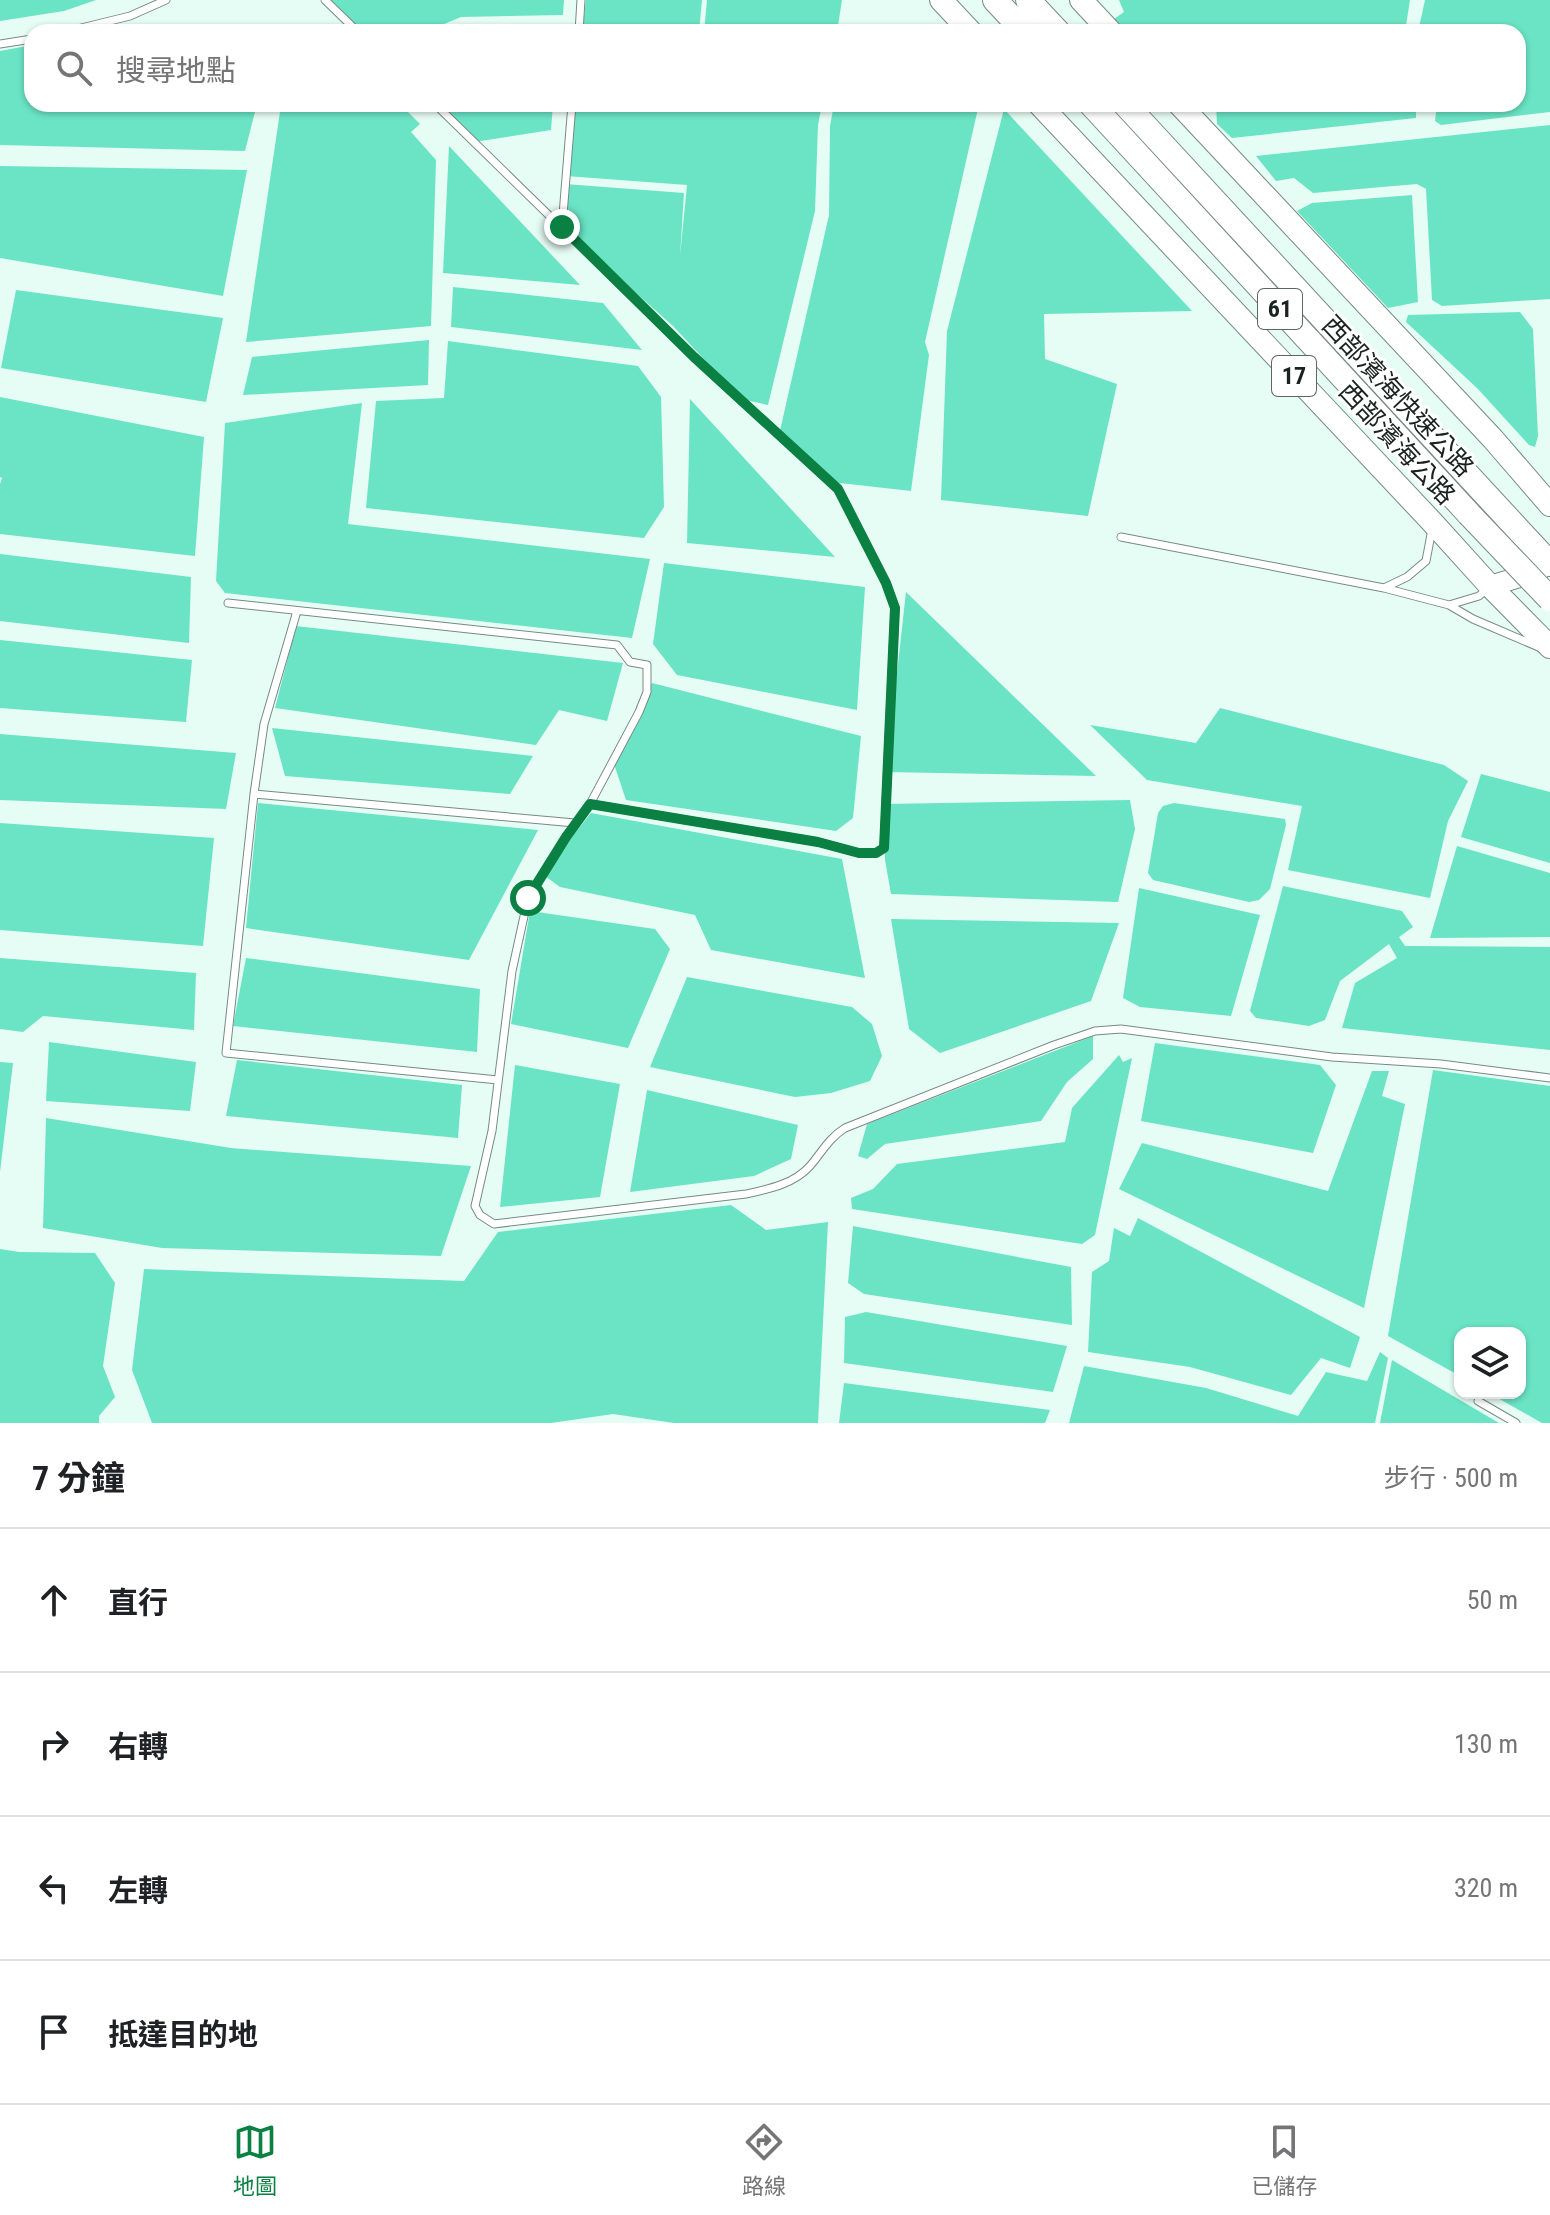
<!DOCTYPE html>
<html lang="zh-TW">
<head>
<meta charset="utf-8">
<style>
  body { margin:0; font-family:"Roboto Condensed","Noto Sans TC",sans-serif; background:#f2f2f2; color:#202124 }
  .controls { position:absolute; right:24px; bottom:24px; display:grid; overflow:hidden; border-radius:16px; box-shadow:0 2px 6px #0004 }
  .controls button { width:72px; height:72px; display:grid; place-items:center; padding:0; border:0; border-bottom:2px solid #e0e0e0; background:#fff; color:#202124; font:40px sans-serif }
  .stop { position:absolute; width:24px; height:24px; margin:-18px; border:6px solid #0b8043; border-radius:50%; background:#fff }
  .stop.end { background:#0b8043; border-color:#fff; box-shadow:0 2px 8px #0008 }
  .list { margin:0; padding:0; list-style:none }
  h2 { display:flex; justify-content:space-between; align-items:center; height:104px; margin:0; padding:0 32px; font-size:34px }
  h2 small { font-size:26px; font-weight:400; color:#757577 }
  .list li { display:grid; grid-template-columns:52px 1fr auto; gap:24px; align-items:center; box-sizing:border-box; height:144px; padding:0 32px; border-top:2px solid #e0e0e0 }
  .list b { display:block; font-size:30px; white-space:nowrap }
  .list em { font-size:26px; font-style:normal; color:#757577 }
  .icon { flex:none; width:44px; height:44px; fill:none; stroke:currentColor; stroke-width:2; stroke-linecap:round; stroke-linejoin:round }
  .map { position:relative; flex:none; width:1550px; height:1423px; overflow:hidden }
  .search { position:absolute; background:#fff; box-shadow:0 2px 6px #0004; left:24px; right:24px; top:24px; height:88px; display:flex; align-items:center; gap:20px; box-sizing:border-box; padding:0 28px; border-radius:24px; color:#757577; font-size:30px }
  .sheet { height:680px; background:#fff }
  nav { display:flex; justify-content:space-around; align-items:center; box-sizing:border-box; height:112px; border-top:2px solid #e0e0e0; background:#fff; font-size:22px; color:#757577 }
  nav a { display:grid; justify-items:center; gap:4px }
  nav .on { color:#0b8043 }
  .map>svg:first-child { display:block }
  .water { fill:#6ae4c4 }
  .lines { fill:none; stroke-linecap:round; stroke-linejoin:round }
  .lane-casing { stroke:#768a83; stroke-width:9 }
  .secondary-casing { stroke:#768a83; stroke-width:22 }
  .primary-casing { stroke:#768a83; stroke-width:24 }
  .highway-casing { stroke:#768a83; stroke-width:26 }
  .lane { stroke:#fff; stroke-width:7 }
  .secondary { stroke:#fff; stroke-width:20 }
  .primary { stroke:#fff; stroke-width:22 }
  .highway { stroke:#fff; stroke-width:24 }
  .highway-bridge-casing { stroke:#768a83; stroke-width:26; stroke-linecap:butt }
  .highway-bridge { stroke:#fff; stroke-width:24 }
  .route { stroke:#0b8043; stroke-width:10 }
  .labels { text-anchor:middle; stroke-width:6; stroke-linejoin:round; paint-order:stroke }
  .shield { fill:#fff; stroke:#5f6563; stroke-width:2 }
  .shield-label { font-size:24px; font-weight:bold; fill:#1a2320 }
  .street-label { font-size:26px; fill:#1a2320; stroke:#fff }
</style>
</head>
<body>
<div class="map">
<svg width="1550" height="1423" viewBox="0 0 1550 1423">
  <rect width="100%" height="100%" fill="#e6fdf5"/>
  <path class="water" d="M 0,0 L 96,0 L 64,11 L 0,21 Z
    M 331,0 L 564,0 L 563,15 L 461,17 L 425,32 L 361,32 Z
    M 586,0 L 702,0 L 699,32 L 582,32 Z
    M 707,0 L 842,0 L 837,32 L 704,32 Z
    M 1119,0 L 1410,0 L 1405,32 L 1125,32 L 1114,19 L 1124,12 Z
    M 1425,0 L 1550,0 L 1550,112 L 1441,125 L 1435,121 L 1437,104 L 1518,104 L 1518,32 L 1418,32 Z
    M 463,24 L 559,25 L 559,32 L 437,32 Z
    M 32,45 L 32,104 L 257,104 L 245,151 L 0,145 L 0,51 Z
    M 302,104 L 400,104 L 420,124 L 411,132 L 436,160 L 431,326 L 246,342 L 281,105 L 301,112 Z
    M 434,104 L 553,104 L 551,130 L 474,142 Z
    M 572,104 L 822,104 L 818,125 L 815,211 L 768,405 L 741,399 L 673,326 L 562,227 L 565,184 L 684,193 L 680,256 L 687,185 L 566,176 Z
    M 834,104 L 979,104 L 925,342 L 929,355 L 911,491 L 831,482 L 779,435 L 829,215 L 830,126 Z
    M 1216,104 L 1416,104 L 1416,118 L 1232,138 L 1217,124 Z
    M 1004,109 L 1192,311 L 1044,314 L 1045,359 L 1117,384 L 1088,516 L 941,500 L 947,331 Z
    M 1550,125 L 1550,299 L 1442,306 L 1432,300 L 1426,189 L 1417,184 L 1313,193 L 1294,178 L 1276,181 L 1256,156 Z
    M 449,146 L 580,285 L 443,273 Z
    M 0,166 L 247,170 L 223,296 L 0,258 Z
    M 1412,195 L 1418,302 L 1388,308 L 1297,211 L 1312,203 Z
    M 453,287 L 603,303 L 642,350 L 451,327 Z
    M 16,290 L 223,318 L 206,402 L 1,368 Z
    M 1520,312 L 1533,329 L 1538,436 L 1535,447 L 1529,445 L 1478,389 L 1406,322 L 1408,315 Z
    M 429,340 L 428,385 L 243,395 L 252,357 Z
    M 448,341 L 638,366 L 661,397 L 664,507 L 644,538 L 366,508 L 376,401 L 444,398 Z
    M 0,397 L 204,437 L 195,556 L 0,534 L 0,484 L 2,478 L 0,477 Z
    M 690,399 L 835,557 L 687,543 Z
    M 362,403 L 348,524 L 650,559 L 632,638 L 225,593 L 216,581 L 225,423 Z
    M 0,554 L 191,577 L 189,643 L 0,621 Z
    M 664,563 L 865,587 L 857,710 L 677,675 L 653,644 Z
    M 906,592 L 1096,776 L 886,772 Z
    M 296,626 L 623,663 L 607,721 L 559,710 L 536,745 L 275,708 Z
    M 0,640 L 192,660 L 186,722 L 0,708 Z
    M 652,683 L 861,736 L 853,818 L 836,831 L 626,800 L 613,761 Z
    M 1220,708 L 1444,765 L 1468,781 L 1448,821 L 1430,898 L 1288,870 L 1302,806 L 1147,780 L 1090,725 L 1196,743 Z
    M 272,728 L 533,756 L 510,794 L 285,776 Z
    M 0,734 L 236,753 L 226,809 L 0,800 Z
    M 1481,774 L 1550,792 L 1550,863 L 1461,837 Z
    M 1130,800 L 1135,829 L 1118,902 L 891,894 L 885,860 L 884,804 Z
    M 258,803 L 538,830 L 469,960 L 246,928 Z
    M 1174,803 L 1285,819 L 1286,825 L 1270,889 L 1259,900 L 1249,902 L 1153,880 L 1148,873 L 1158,813 L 1163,806 Z
    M 591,813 L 842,859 L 865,978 L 711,950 L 695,915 L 560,887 L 542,874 Z
    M 0,823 L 214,838 L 203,946 L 0,930 Z
    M 1457,846 L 1550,873 L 1550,937 L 1430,938 Z
    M 1283,886 L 1402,911 L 1413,927 L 1399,937 L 1405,946 L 1550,947 L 1550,1050 L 1342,1028 L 1355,983 L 1397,958 L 1389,944 L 1340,981 L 1325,1020 L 1309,1026 L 1256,1018 L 1250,1011 Z
    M 1139,888 L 1260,915 L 1231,1016 L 1140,1007 L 1123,998 Z
    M 530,911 L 655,929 L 670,949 L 628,1048 L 511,1024 Z
    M 891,919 L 1119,923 L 1091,1001 L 940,1053 L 909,1029 Z
    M 0,958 L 196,973 L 194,1030 L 43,1016 L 23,1032 L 0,1029 Z
    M 246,958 L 480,989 L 477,1052 L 233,1026 Z
    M 687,977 L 852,1007 L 872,1024 L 882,1056 L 870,1081 L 831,1093 L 795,1097 L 650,1067 Z
    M 1093,1036 L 1093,1059 L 1067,1082 L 1041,1121 L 885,1144 L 867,1159 L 858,1156 L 867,1124 Z
    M 49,1042 L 196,1062 L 190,1111 L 46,1101 Z
    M 1155,1043 L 1320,1065 L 1336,1085 L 1313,1153 L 1141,1121 Z
    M 1119,1055 L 1123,1062 L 1132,1058 L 1095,1235 L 1082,1244 L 852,1209 L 851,1198 L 873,1189 L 897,1164 L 1065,1142 L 1072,1108 Z
    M 237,1060 L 462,1085 L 458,1138 L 226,1116 Z
    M 0,1062 L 13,1063 L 0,1172 Z
    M 515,1065 L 620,1084 L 600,1197 L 500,1207 Z
    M 1433,1070 L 1550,1086 L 1550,1423 L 1542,1423 L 1489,1393 L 1520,1393 L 1520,1333 L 1460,1333 L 1460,1376 L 1388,1336 Z
    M 1372,1071 L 1389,1071 L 1382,1096 L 1405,1104 L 1364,1308 L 1119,1189 L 1142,1143 L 1328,1191 Z
    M 647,1090 L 798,1125 L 791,1159 L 754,1176 L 630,1192 Z
    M 46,1118 L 231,1148 L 471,1166 L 441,1256 L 162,1248 L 43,1228 Z
    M 731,1205 L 766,1230 L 828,1222 L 818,1423 L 674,1423 L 613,1414 L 551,1423 L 152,1423 L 132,1370 L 144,1269 L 464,1281 L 498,1232 Z
    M 1138,1218 L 1360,1337 L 1350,1368 L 1321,1358 L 1291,1395 L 1190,1367 L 1088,1352 L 1092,1272 L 1109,1261 L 1114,1228 L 1130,1236 Z
    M 853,1226 L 1071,1267 L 1072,1325 L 864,1294 L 848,1283 Z
    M 0,1249 L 19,1252 L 95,1253 L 115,1283 L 103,1366 L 115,1397 L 99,1416 L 99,1423 L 0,1423 Z
    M 866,1312 L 1067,1346 L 1053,1392 L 844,1363 L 845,1317 Z
    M 1380,1352 L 1388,1358 L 1375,1423 L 1069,1423 L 1084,1366 L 1206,1388 L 1298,1416 L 1326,1372 L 1367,1381 Z
    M 1392,1360 L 1499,1423 L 1380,1423 Z
    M 844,1383 L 1050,1410 L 1045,1423 L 839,1423 Z"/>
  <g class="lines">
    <defs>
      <path id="lane" d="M 325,0 L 358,32
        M 65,32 L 130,16 L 166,0
        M 579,32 L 581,0
        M 0,44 L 32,39
        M 435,104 L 694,357 L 838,489 L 886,583 L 895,608 L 884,848 L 876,853 L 859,853 L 818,842 L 590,804
        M 562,227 L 572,104
        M 1121,537 L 1384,588 L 1449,605 L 1479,596 L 1488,588
        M 1384,588 L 1407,577 L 1426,561 L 1432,529
        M 228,603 L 617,645 L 630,662 L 647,665 L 647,692 L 639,712 L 590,804 L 566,837 L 528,898 L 512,971 L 492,1131 L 475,1206 L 480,1215 L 494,1224 L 746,1194 C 769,1189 794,1184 810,1166 C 822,1152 829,1138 845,1128 L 1054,1045 L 1095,1031 L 1121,1029 L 1332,1057 L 1441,1064 L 1550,1078
        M 1449,605 L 1473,619 L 1541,648
        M 254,794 L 264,724 L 297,611
        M 498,1080 L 226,1053 L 254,794 L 575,823
        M 1478,1401 L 1516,1423"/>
      <path id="secondary" d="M 1490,586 L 1539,571"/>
      <path id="primary" d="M 941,0 L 971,32
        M 1081,0 L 1111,32
        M 1039,104 L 1433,523 L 1490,586 L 1550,647
        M 1179,104 L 1493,439 L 1550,505"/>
      <path id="highway" d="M 995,0 L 1025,32
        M 1028,0 L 1058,32
        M 1091,104 L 1469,514
        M 1125,104 L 1550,564"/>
    </defs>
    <use href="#lane" class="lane-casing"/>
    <use href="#secondary" class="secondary-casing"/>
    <use href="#primary" class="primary-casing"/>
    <use href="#highway" class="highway-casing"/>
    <use href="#lane" class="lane"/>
    <use href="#secondary" class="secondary"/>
    <use href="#primary" class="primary"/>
    <use href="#highway" class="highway"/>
    <defs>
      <path id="highway-bridge" d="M 1469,514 L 1550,599"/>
    </defs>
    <use href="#highway-bridge" class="highway-bridge-casing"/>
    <use href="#highway-bridge" class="highway-bridge"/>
  </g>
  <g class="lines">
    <path class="route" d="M 528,898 L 566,837 L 590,804 L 818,842 L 859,853 L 876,853 L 884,848 L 895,608 L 886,583 L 838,489 L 694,357 L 562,227"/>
  </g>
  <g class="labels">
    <g class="shield">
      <rect x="1258" y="289" width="44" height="40" rx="6"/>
      <rect x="1272" y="356" width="44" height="40" rx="6"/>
    </g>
    <g class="shield-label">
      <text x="1280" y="317">61</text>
      <text x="1294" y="384">17</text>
    </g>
    <g class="street-label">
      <text transform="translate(1398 396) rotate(47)" y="9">西部濱海快速公路</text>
      <text transform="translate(1397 443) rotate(47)" y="9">西部濱海公路</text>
    </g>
  </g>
</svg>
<div class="controls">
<button><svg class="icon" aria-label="layers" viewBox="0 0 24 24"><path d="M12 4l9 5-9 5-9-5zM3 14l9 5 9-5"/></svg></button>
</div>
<div class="stop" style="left:528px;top:898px"></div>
<div class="stop end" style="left:562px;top:227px"></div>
<div class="search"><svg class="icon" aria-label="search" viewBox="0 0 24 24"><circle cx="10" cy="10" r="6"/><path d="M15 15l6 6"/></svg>搜尋地點</div>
</div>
<section class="sheet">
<h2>7 分鐘<small>步行 · 500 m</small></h2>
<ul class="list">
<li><svg class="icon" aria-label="ahead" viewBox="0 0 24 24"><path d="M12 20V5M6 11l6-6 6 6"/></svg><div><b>直行</b></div><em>50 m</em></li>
<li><svg class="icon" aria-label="right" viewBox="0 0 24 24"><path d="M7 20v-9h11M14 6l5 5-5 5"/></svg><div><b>右轉</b></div><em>130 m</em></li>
<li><svg class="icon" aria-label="left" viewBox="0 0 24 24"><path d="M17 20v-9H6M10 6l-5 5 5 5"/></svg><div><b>左轉</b></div><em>320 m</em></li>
<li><svg class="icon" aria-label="arrive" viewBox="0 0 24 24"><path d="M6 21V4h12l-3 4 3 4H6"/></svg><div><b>抵達目的地</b></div></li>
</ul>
</section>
<nav>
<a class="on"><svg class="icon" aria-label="map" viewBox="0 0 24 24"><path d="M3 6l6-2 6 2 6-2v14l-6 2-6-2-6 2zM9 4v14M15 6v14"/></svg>地圖</a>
<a><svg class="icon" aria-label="directions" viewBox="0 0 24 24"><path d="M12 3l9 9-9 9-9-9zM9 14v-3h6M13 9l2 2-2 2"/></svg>路線</a>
<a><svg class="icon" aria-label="saved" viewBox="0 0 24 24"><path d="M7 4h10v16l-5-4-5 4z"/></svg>已儲存</a>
</nav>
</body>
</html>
